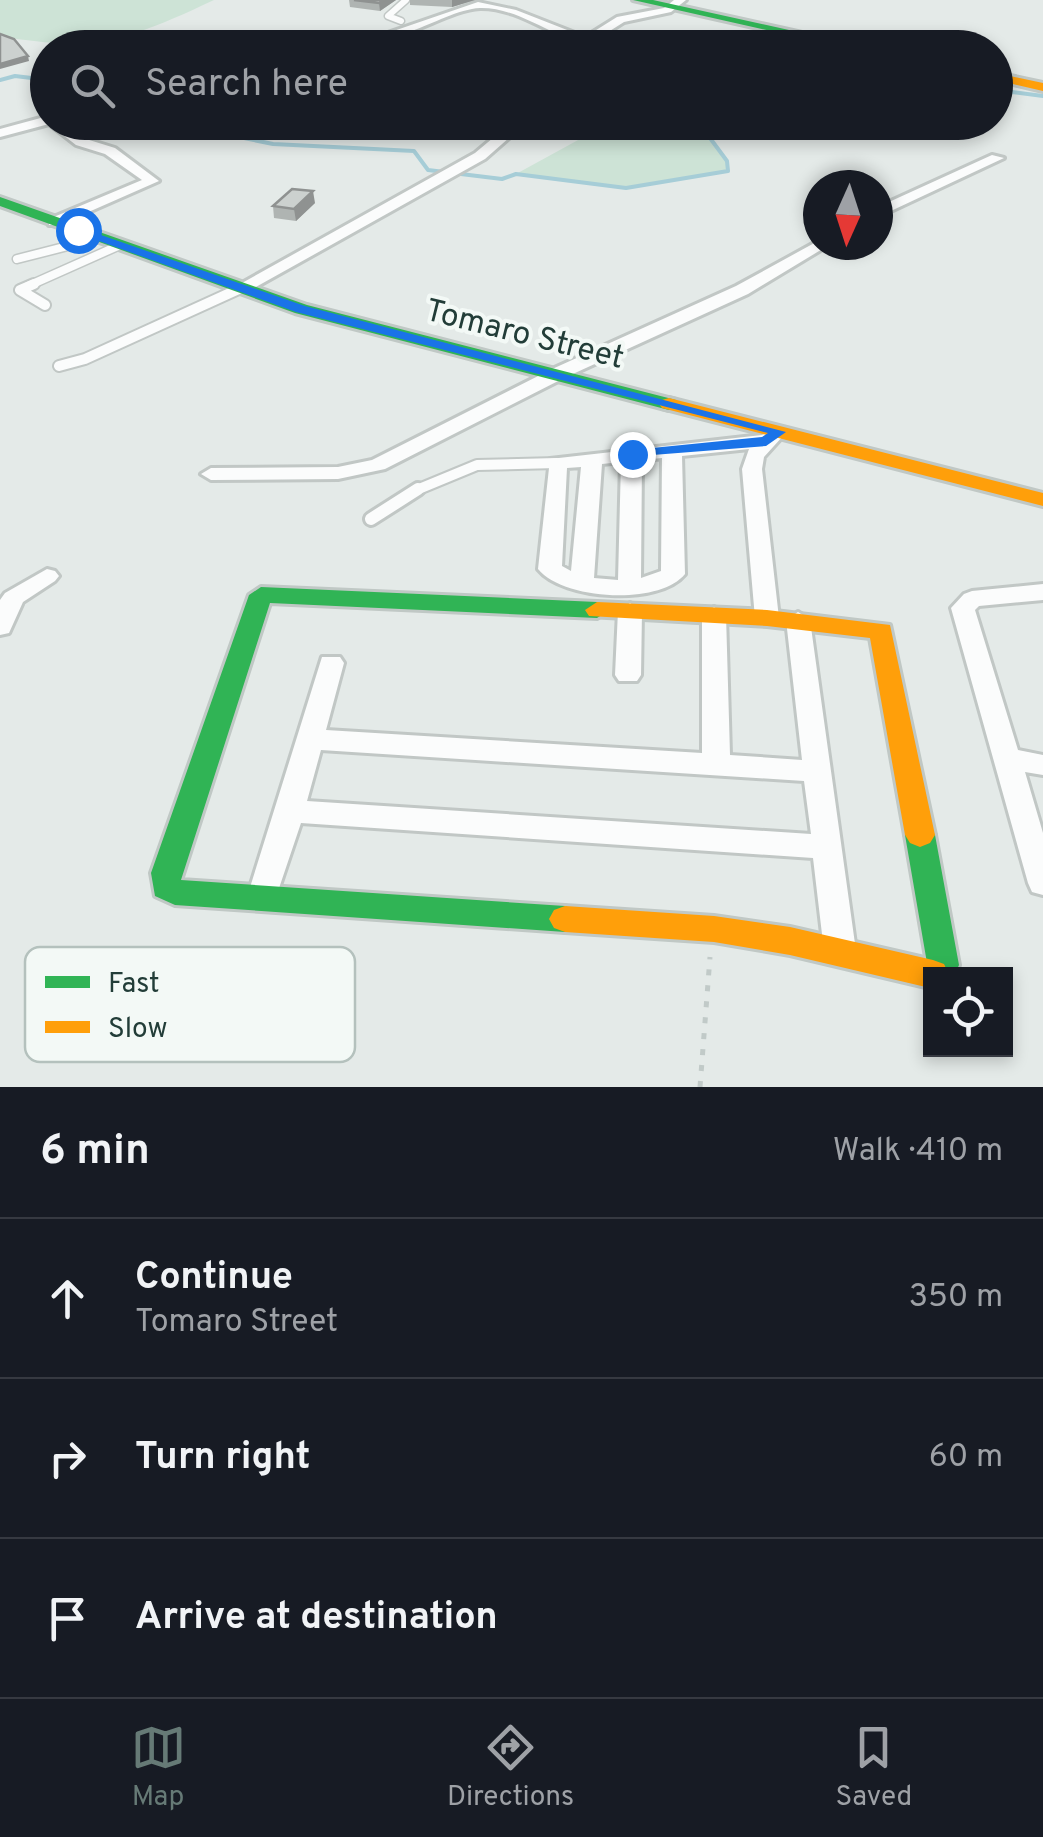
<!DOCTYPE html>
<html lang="en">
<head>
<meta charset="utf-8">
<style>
  body { margin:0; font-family:Overpass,sans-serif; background:#242831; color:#f1f3f6 }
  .controls { position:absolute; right:30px; bottom:30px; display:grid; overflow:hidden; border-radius:0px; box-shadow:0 5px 15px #0003 }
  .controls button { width:90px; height:90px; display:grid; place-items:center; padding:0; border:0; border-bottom:2px solid #363941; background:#171b24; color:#f1f3f6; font:50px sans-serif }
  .compass { position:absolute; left:803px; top:170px; width:90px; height:90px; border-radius:50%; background:#171b24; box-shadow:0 5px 15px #0003; rotate:183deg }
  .stop { position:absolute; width:30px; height:30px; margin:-22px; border:8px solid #1a73e8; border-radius:50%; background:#fff }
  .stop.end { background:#1a73e8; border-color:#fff; box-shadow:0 2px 10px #0008 }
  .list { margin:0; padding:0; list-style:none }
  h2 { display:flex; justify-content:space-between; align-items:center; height:130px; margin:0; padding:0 40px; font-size:42px }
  h2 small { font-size:32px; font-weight:400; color:#9ea1a6 }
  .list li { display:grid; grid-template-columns:65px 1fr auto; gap:30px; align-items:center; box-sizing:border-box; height:160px; padding:0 40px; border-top:2px solid #363941 }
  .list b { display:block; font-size:38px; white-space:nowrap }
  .list p { margin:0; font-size:32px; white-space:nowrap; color:#9ea1a6 }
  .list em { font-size:32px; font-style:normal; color:#9ea1a6 }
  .icon { flex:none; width:55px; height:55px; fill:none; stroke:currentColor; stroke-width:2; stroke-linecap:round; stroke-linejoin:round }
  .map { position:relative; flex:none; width:1043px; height:1087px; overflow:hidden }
  .search { position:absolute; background:#171b24; box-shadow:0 5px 15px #0003; left:30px; right:30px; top:30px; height:110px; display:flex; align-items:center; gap:25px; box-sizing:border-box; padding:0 35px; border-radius:55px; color:#9ea1a6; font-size:38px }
  .sheet { height:610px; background:#171b24 }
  nav { display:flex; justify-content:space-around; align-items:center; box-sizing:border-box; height:140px; border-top:2px solid #363941; background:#171b24; font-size:28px; color:#9ea1a6 }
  nav a { display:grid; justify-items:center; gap:5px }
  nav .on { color:#667a76 }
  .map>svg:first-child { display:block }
  .green { fill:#cde3d6 }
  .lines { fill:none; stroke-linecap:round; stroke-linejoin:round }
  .stream { stroke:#a6cdd7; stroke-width:4 }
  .lane-far3-casing { stroke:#c1c7c5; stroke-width:9 }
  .lane-far2-casing { stroke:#c1c7c5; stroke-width:11 }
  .lane-far1-casing { stroke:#c1c7c5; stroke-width:14 }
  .lane-casing { stroke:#c1c7c5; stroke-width:18 }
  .street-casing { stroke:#c1c7c5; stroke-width:6 }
  .fast-casing { stroke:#c0c8c5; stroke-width:6 }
  .slow-casing { stroke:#c0c8c5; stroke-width:6 }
  .path { stroke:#c1cac8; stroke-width:5; stroke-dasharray:6 10; stroke-linecap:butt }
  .lane-far3 { stroke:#fbfcfc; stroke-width:6 }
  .lane-far2 { stroke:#fbfcfc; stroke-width:8 }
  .lane-far1 { stroke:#fbfcfc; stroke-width:10 }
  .lane { stroke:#fbfcfc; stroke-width:12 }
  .street { fill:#fbfcfc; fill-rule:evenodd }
  .fast { fill:#30b455; fill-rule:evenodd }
  .slow { fill:#ff9f0a; fill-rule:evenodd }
  .wall { fill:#afb4b2 }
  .shaded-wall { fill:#8f9291 }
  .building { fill:#ccd1cf; stroke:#8f9291; stroke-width:2.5 }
  .route { fill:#1a73e8 }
  .labels { text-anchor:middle; stroke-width:8; stroke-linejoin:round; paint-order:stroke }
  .street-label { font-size:32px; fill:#223d38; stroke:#f3f9f6 }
  .key { fill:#f3f9f6; stroke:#b4c1bd; stroke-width:2.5 }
  .key-label { font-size:28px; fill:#223d38 }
</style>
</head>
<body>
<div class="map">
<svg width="1043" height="1087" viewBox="0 0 1043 1087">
  <rect width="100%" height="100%" fill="#e4eae8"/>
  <path class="green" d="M 0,0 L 214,0 C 131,39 93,53 0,36 Z
    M 611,122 L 793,122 L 793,123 L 720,130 L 710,138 L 727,161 L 728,171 L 626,188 L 516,174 Z"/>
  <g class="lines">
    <path class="stream" d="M 0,80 L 15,76 L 48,80
      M 996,102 L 1012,92 L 1043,96
      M 205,122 L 205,130 L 273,144 L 414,151 L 428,170 L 502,179 L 516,174 L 626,188 L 728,171 L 727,161 L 707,134 L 829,122
      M 878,122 L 939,122"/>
    <defs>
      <path id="lane-far3" d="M 401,21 L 388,16 L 406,0"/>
      <path id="lane-far2" d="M 17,259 L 99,238
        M 28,286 L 120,245"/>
      <path id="lane-far1" d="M 34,284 L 20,290 L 45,305
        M 59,366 L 85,359 L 241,288
        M 414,491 L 477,465 L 557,463"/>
      <path id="lane" d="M 371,519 L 418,489"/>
      <path id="street" d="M 674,0 L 686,0 L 671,12 L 624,22 L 594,41 L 607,48 C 563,48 525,7 480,8 C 459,9 432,24 412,31 L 445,48 L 430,48 L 402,34 L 362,48 L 344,48 L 478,2 L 516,10 L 585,37 L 617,17 L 664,8 Z
        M 48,116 L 48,122 L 63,122 L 86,139 L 115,148 L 159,181 L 59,225 L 49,225 L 49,219 L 142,180 L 105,154 L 76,145 L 49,124 L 0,137 L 0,129 Z
        M 283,122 L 312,122 L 259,135 L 252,131 Z
        M 512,122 L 527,122 L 485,159 L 247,292 L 241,293 L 233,288 L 475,153 Z
        M 992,155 L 1004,158 L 878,217 L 878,207 Z
        M 818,241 L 818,245 L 829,245 L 748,294 L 564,378 L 385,469 L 338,479 L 211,480 L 201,474 L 211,468 L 338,467 L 372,460 L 550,370 L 736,286 Z
        M 773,430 L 783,436 L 764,457 L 762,469 L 779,618 L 776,624 L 758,624 L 755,618 L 742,469 L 749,449 L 682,456 L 685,574 C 659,606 563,600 538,569 L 550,459 L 762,435 ZM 662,458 L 661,571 L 641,578 L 642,460 ZM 621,462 L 618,580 L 594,578 L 602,464 ZM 581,467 L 571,571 L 562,566 L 567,468 Z
        M 47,569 L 55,571 L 59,576 L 55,581 L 23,602 L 9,633 L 0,635 L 0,600 L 5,593 Z
        M 1043,584 L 1043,600 L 979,606 L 975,610 L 1018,750 L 1043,755 L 1043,775 L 1025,772 L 1043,833 L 1043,895 L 1032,892 L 1028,883 L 951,608 L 964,594 L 972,591 Z
        M 630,603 L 642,611 L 641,675 L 637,681 L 619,681 L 615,675 L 618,611 Z
        M 714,607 L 726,615 L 730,755 L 802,760 L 786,620 L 798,612 L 810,620 L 856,951 L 851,961 L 840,965 L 829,961 L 824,951 L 813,858 L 301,823 L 273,906 L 262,910 L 251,906 L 247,897 L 322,657 L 340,657 L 344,663 L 326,730 L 702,753 L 702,615 ZM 321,750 L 804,781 L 811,834 L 307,801 Z"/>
      <path id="fast" d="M 633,0 L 653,0 L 870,48 L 847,48 Z
        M 0,197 L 307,305 L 676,400 L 679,404 L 669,410 L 295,313 L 0,206 Z
        M 261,587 L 597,602 L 609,610 L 597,618 L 270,603 L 181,880 L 565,906 L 576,910 L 581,919 L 576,928 L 565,932 L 175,905 L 155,896 L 151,873 L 249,595 Z
        M 920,823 L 930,827 L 935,835 L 959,965 L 955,974 L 930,974 L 930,986 L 921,974 L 927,963 L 905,835 L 910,827 Z"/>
      <path id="slow" d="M 996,73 L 1043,83 L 1043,91 L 996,80 Z
        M 669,398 L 1043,493 L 1043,506 L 662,408 L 659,404 L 662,400 Z
        M 597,602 L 767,610 L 890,625 L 935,835 L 930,843 L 920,847 L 910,843 L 905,835 L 870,638 L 767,626 L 589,616 L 585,610 Z
        M 565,906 L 714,916 L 790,927 L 933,960 L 944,964 L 949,974 L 930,974 L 930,988 L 790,955 L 714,942 L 565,932 L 554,928 L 549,919 L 554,910 Z"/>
    </defs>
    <use href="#lane-far3" class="lane-far3-casing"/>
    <use href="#lane-far2" class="lane-far2-casing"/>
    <use href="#lane-far1" class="lane-far1-casing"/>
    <use href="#lane" class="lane-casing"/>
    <use href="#street" class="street-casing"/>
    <use href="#fast" class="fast-casing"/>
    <use href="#slow" class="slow-casing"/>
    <path class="path" d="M 700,1087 L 710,957"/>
    <use href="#lane-far3" class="lane-far3"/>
    <use href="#lane-far2" class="lane-far2"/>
    <use href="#lane-far1" class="lane-far1"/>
    <use href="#lane" class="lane"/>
    <use href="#street" class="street"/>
    <use href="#fast" class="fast"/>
    <use href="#slow" class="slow"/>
  </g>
  <path class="wall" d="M 349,0 L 396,0 L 380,11 L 350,7 Z
    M 410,0 L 475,0 L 452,7 L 410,5 Z
    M 315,203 L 296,221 L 274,218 L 273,206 Z"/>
  <path class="shaded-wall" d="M 384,0 L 396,0 L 380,11 L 379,3 Z
    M 452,0 L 475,0 L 452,7 Z
    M 28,56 L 29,61 L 0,69 L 0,64 Z
    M 313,191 L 315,203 L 296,221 L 294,209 Z"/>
  <path class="building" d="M 354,0 L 384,0 L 379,3 Z
    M 0,34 L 14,39 L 28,56 L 0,64 Z
    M 292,189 L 313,191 L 294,209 L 273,206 Z"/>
  <path class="route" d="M 78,227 L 305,306 L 786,432 L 766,446 L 627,457 L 625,454 L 632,450 L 762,437 L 768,433 L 296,312 L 74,232 Z"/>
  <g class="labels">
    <g class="street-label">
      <text transform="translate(525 333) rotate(14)" y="11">Tomaro Street</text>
    </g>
  </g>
  <rect x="25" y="947" width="330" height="115" rx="15" class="key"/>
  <rect x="45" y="976" width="45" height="12" fill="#30b455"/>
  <rect x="45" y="1021" width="45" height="12" fill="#ff9f0a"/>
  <g class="key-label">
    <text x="108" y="992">Fast</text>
    <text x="108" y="1037">Slow</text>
  </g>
</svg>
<div class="controls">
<button><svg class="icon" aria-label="locate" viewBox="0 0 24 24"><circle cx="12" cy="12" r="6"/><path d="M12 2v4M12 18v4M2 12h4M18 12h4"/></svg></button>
</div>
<svg class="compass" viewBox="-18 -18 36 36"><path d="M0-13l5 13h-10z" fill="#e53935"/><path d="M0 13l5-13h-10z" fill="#9ea1a6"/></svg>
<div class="stop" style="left:78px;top:230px"></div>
<div class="stop end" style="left:632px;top:454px"></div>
<div class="search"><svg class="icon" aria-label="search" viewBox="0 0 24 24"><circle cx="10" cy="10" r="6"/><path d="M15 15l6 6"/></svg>Search here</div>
</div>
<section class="sheet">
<h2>6 min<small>Walk · 410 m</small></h2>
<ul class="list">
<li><svg class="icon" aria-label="ahead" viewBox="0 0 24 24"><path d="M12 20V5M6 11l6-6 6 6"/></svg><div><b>Continue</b><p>Tomaro Street</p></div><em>350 m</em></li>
<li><svg class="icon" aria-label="right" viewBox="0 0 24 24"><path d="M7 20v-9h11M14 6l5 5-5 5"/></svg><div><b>Turn right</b></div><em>60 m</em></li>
<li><svg class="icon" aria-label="arrive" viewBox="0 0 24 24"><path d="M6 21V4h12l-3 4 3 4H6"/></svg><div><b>Arrive at destination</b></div></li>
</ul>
</section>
<nav>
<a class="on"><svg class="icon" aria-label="map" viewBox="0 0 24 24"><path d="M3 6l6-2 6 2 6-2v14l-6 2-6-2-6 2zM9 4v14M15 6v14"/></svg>Map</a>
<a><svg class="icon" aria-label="directions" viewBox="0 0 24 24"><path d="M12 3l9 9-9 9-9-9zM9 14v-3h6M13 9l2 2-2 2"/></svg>Directions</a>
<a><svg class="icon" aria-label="saved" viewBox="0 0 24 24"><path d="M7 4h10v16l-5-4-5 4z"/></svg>Saved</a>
</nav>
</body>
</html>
